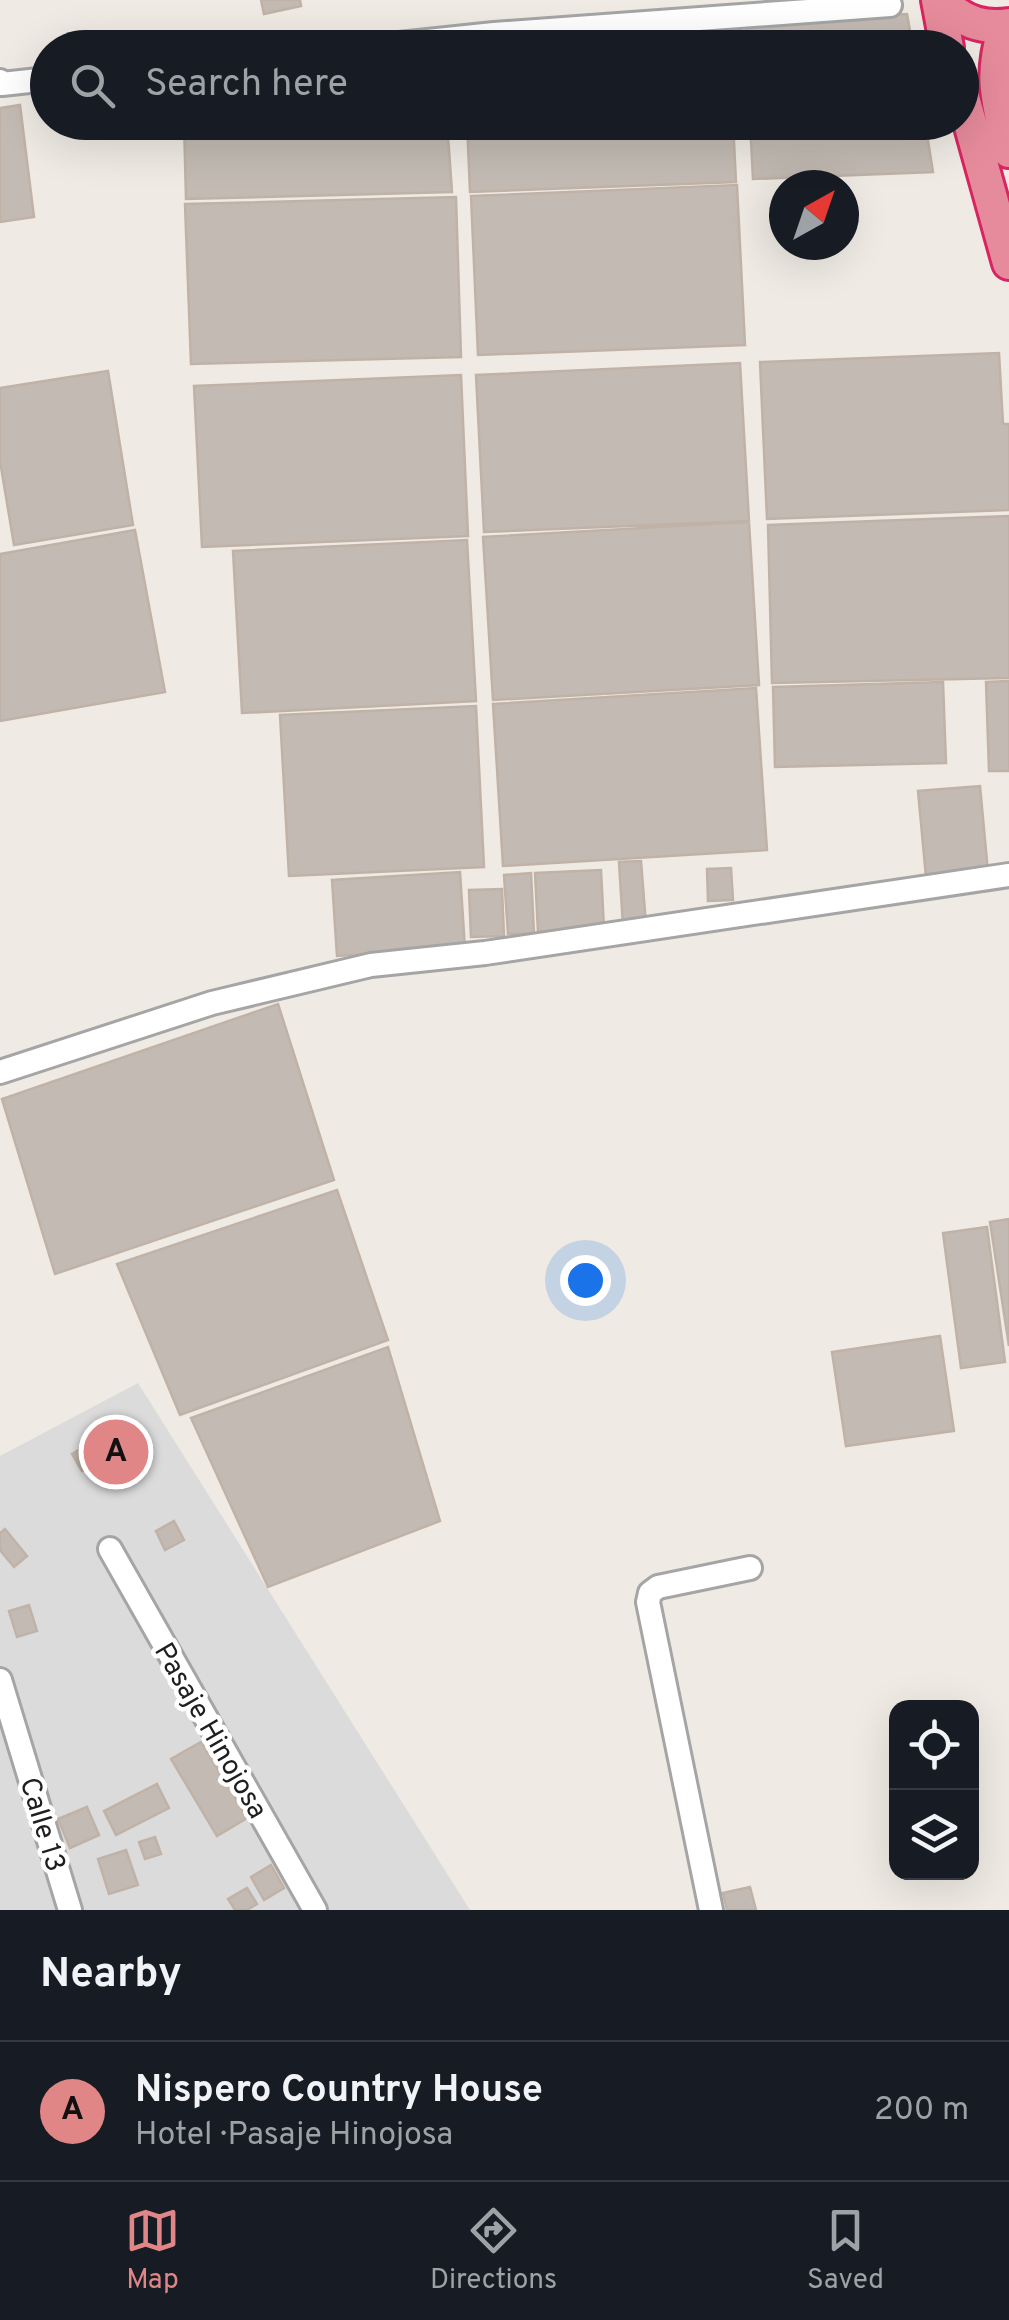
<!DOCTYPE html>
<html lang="en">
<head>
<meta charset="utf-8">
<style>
  body { margin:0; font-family:Overpass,sans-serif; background:#242831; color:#f1f3f6 }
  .controls { position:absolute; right:30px; bottom:30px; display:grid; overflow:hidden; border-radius:20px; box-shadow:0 10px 40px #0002 }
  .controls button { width:90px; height:90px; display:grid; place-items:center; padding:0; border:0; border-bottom:2px solid #363941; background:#171b24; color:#f1f3f6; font:50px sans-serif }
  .compass { position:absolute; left:769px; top:170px; width:90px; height:90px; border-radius:50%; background:#171b24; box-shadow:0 10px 40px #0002; rotate:40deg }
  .you { position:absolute; left:585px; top:1280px; width:35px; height:35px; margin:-25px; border:8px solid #fff; border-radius:50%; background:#1a73e8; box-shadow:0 0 0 15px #1a73e833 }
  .badge { display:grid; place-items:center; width:65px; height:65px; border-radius:50%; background:#e08687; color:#111; font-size:32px; font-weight:700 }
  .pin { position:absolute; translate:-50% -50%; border:5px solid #fff; box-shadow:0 2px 10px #0006 }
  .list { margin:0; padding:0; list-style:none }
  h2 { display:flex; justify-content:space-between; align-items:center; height:130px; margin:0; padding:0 40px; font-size:42px }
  h2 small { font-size:32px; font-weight:400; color:#9ea1a6 }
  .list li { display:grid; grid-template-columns:65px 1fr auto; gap:30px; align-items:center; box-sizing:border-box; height:140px; padding:0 40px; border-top:2px solid #363941 }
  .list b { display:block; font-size:38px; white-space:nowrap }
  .list p { margin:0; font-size:32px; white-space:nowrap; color:#9ea1a6 }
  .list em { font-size:32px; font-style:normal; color:#9ea1a6 }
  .icon { flex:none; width:55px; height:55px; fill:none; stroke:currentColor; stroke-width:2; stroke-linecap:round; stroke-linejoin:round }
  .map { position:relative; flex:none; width:1009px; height:1910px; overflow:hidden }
  .search { position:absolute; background:#171b24; box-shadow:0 10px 40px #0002; left:30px; right:30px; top:30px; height:110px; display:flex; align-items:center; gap:25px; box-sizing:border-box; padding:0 35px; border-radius:55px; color:#9ea1a6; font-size:38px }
  .sheet { height:270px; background:#171b24 }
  nav { display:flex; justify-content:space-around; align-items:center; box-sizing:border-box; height:140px; border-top:2px solid #363941; background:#171b24; font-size:28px; color:#9ea1a6 }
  nav a { display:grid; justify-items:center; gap:5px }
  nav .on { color:#e08687 }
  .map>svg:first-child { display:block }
  .residential { fill:#dcdbdb }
  .building { fill:#c3bbb3; stroke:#c0b2a6; stroke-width:2.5 }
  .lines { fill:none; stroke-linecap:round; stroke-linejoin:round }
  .minor-casing { stroke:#a5a5a5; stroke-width:28 }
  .highway-casing { stroke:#da2462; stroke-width:38 }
  .minor { stroke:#fff; stroke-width:22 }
  .highway { stroke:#e68b9c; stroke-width:32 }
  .labels { text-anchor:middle; stroke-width:9; stroke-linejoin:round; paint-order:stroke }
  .street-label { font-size:28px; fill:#1e1e1e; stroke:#fff }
</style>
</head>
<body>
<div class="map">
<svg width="1009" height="1910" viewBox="0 0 1009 1910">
  <rect width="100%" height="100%" fill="#efebe4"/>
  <path class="residential" d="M 138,1383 L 470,1910 L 0,1910 L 0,1456 Z"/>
  <path class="building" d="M 261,0 L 300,0 L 301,6 L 264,14 Z
    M 907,14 L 913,48 L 747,48 L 746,23 Z
    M 729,31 L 730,48 L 464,48 L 463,41 Z
    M 20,105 L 34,217 L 0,222 L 0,108 Z
    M 184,122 L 447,122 L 452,192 L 186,199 Z
    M 467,122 L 733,122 L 736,182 L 470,192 Z
    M 750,122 L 925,122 L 933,172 L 753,179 Z
    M 737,185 L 745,345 L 478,355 L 471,196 Z
    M 456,197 L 461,357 L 191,364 L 185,204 Z
    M 999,353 L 1003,424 L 1009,424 L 1009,510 L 767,519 L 760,362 Z
    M 740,363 L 749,521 L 484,532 L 476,375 Z
    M 108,371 L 133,525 L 14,545 L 0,461 L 0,388 Z
    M 461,375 L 468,536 L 202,547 L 194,386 Z
    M 1009,516 L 1009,678 L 772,683 L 768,525 Z
    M 749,522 L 759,685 L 493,700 L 483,537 Z
    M 135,530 L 165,692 L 0,721 L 0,554 Z
    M 467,540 L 476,701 L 242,713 L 233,551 Z
    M 1009,681 L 1009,771 L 989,771 L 986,682 Z
    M 943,682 L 946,763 L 775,767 L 773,687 Z
    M 756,688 L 767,850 L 503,866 L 493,704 Z
    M 476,706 L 484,867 L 289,876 L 280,715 Z
    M 980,786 L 988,872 L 926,877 L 918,791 Z
    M 641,861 L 646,925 L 623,926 L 619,862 Z
    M 731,868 L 733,900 L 708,901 L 707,869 Z
    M 601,870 L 604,929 L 538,932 L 535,873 Z
    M 460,872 L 465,949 L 337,956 L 332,880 Z
    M 531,873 L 534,933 L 508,934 L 504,875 Z
    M 502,889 L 504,936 L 471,937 L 469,890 Z
    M 278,1004 L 334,1180 L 55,1274 L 2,1099 Z
    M 337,1190 L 388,1340 L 180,1415 L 117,1264 Z
    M 1009,1219 L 1009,1346 L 990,1222 Z
    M 987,1227 L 1005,1362 L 961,1368 L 943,1233 Z
    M 940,1336 L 954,1431 L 846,1446 L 832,1352 Z
    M 388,1347 L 440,1521 L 268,1587 L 191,1418 Z
    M 117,1429 L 126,1446 L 82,1471 L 72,1454 Z
    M 174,1521 L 184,1540 L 165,1550 L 156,1531 Z
    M 5,1529 L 27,1556 L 14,1567 L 0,1550 L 0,1533 Z
    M 29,1605 L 37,1631 L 17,1637 L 9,1611 Z
    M 201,1742 L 247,1818 L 217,1836 L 171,1759 Z
    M 157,1784 L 169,1808 L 116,1835 L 104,1811 Z
    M 87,1807 L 99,1835 L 70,1848 L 58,1819 Z
    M 155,1837 L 161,1854 L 145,1859 L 139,1842 Z
    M 126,1850 L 138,1885 L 109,1894 L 98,1859 Z
    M 271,1865 L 284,1888 L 264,1900 L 251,1877 Z
    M 750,1887 L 756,1910 L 727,1910 L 723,1893 Z
    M 247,1888 L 257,1904 L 247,1910 L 235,1910 L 228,1899 Z"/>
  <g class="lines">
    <defs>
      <path id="minor" d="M 361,48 L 494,34 L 890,5
        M 0,81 L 2,84 L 48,79
        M 0,1072 L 212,1003 L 371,965 L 485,953 L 1009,875
        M 110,1549 L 315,1910
        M 0,1680 L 70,1910
        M 711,1910 L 648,1602 L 650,1593 L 658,1587 L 750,1568"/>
      <path id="highway" d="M 938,0 L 947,48
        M 942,0 C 959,21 983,29 1009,25
        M 1005,26 C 989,80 998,98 1009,151
        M 962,94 L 1009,263"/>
    </defs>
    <use href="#minor" class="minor-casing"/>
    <use href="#highway" class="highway-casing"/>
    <use href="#minor" class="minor"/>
    <use href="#highway" class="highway"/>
  </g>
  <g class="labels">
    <g class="street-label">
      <text transform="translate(212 1730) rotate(60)" y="10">Pasaje Hinojosa</text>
      <text transform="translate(44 1824) rotate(73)" y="10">Calle 13</text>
    </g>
  </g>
</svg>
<div class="controls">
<button><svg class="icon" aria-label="locate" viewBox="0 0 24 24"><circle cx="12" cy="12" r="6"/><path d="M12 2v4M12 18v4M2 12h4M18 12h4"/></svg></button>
<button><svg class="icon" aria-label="layers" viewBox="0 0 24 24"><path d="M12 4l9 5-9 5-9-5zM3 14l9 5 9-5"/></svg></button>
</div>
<svg class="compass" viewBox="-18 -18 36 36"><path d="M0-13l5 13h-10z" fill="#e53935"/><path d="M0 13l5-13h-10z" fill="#9ea1a6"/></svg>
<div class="you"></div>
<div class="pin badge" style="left:116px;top:1452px">A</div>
<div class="search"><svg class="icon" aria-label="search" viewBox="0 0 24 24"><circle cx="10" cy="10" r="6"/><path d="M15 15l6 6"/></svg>Search here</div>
</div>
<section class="sheet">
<h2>Nearby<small></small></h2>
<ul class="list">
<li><span class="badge">A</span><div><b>Nispero Country House</b><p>Hotel · Pasaje Hinojosa</p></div><em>200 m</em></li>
</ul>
</section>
<nav>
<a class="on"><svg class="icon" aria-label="map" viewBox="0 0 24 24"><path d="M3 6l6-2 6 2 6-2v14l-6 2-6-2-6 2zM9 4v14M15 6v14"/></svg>Map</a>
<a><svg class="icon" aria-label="directions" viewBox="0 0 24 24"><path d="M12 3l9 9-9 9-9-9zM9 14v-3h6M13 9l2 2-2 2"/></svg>Directions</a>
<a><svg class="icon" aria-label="saved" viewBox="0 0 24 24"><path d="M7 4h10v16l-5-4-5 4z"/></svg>Saved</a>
</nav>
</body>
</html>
